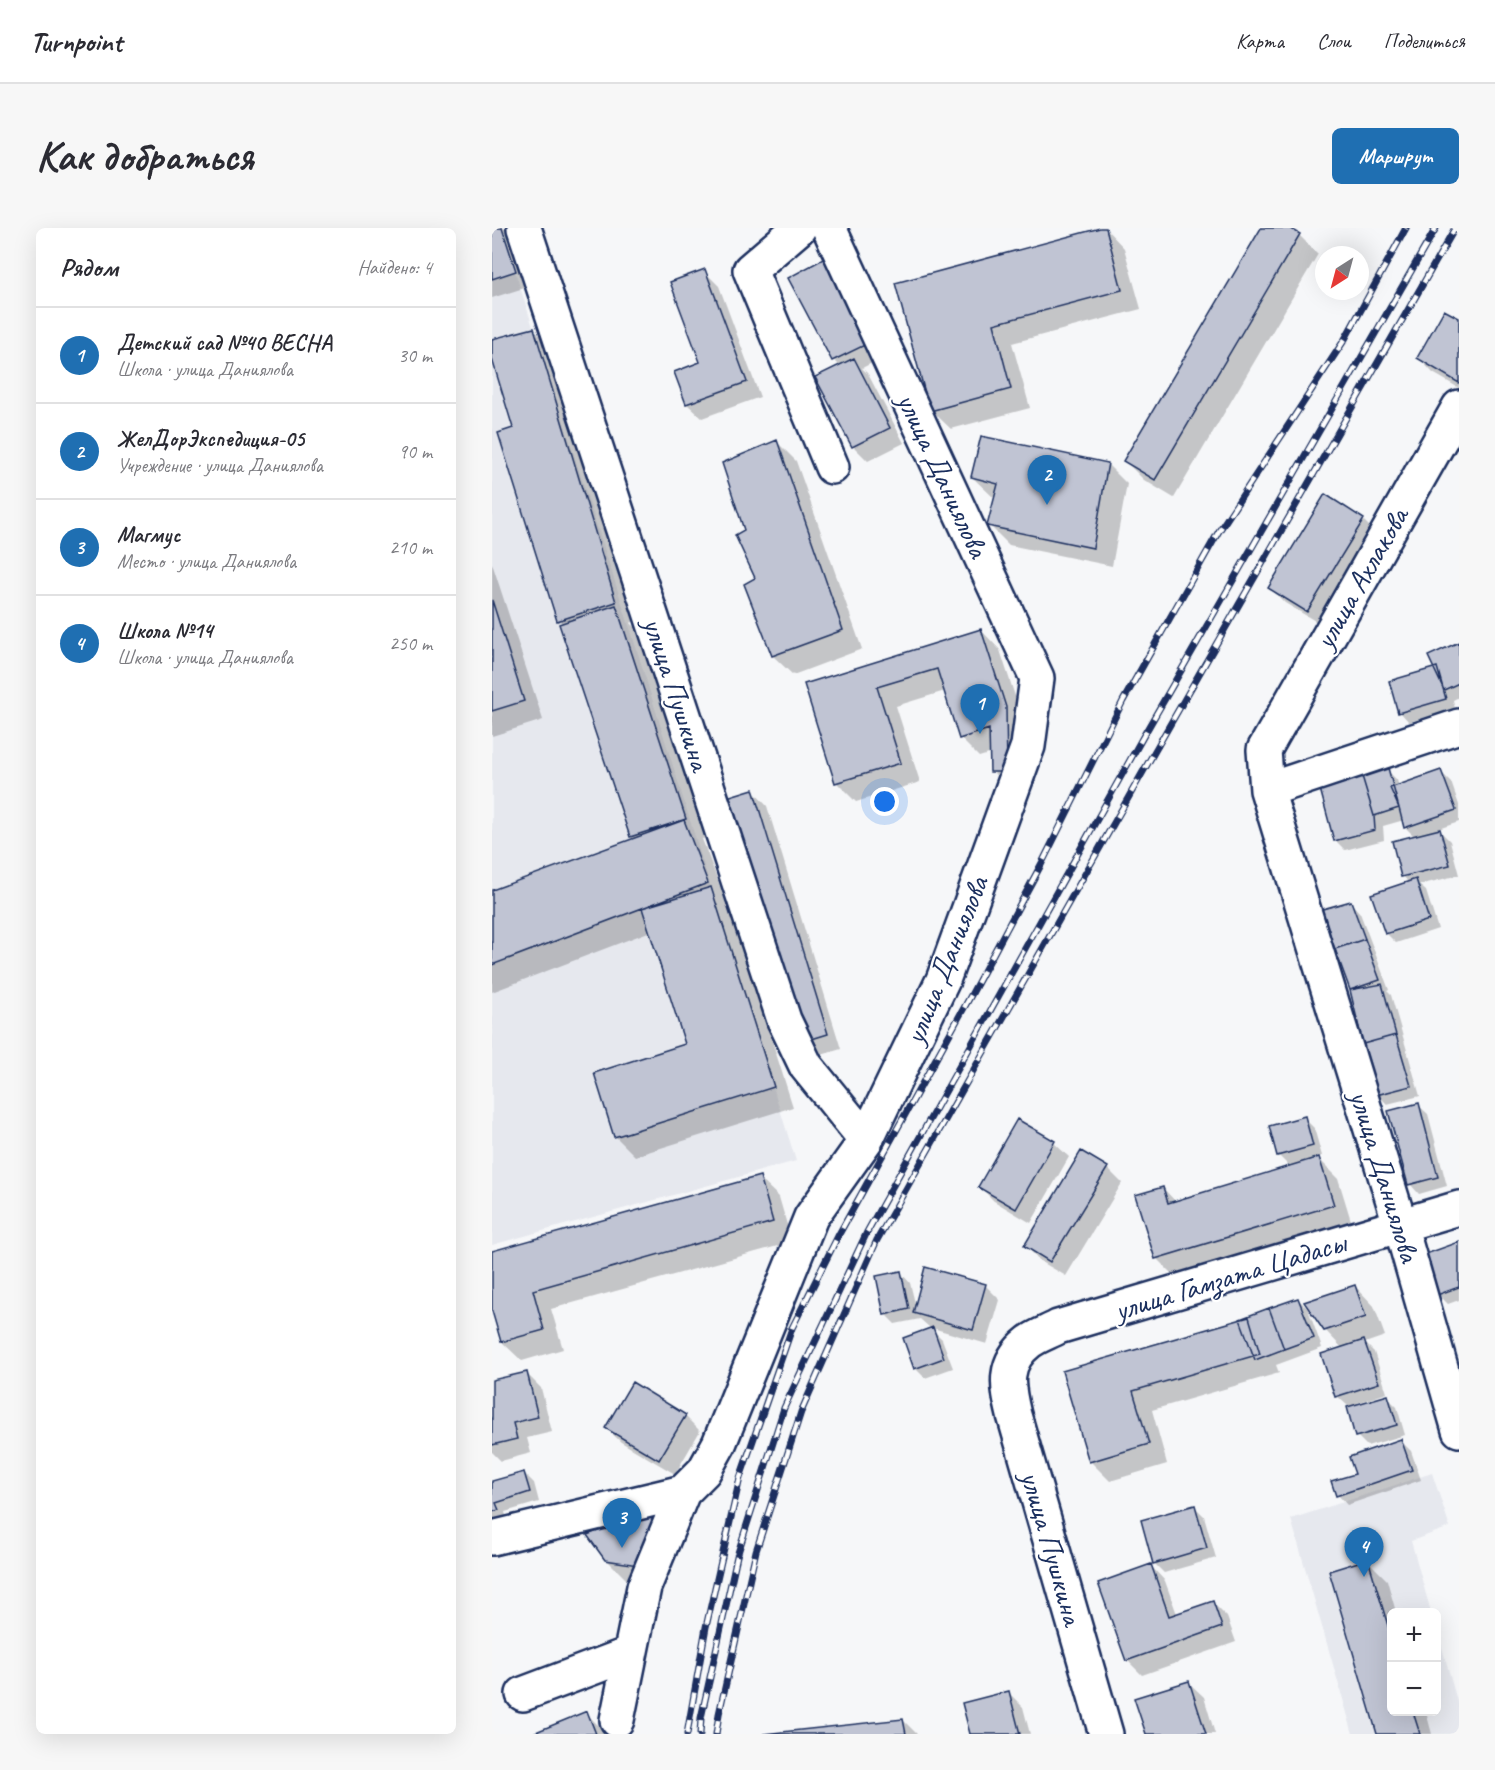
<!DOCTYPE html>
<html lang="ru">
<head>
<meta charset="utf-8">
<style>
  body { margin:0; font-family:Caveat,sans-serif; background:#f7f7f7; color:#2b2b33 }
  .controls { position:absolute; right:18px; bottom:18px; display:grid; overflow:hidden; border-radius:9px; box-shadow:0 6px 24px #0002 }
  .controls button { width:54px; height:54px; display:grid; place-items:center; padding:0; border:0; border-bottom:2px solid #e1e1e2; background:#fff; color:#2b2b33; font:30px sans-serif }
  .compass { position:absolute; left:823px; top:18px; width:54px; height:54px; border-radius:50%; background:#fff; box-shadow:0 6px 24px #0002; rotate:216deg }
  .you { position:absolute; left:393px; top:574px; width:21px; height:21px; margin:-15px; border:4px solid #fff; border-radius:50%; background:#1a73e8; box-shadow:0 0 0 9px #1a73e833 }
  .badge { display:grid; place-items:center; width:39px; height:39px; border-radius:50%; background:#1f6fb2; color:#fff; font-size:20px; font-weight:700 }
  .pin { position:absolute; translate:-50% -50px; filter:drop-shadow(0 2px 3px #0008) }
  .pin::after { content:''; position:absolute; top:32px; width:21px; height:18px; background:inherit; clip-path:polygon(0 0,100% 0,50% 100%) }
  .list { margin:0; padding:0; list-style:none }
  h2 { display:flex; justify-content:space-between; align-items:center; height:78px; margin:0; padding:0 24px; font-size:26px }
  h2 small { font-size:20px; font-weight:400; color:#7c7c81 }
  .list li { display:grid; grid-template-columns:39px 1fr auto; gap:18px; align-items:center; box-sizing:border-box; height:96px; padding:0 24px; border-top:2px solid #e1e1e2 }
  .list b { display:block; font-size:22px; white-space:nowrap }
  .list p { margin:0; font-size:20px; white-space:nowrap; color:#7c7c81 }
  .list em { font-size:20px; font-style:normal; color:#7c7c81 }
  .map { position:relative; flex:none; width:967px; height:1506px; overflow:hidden; border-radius:9px }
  header { display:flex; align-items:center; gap:36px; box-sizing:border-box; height:84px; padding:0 30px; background:#fff; border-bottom:2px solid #e1e1e2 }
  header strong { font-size:28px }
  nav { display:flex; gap:33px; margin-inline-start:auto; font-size:21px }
  .intro { display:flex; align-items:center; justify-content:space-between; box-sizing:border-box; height:144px; padding:0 36px }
  h1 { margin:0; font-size:42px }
  .button { padding:15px 27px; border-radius:9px; background:#1f6fb2; color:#fff; font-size:21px; font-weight:700 }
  main { display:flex; gap:36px; padding:0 36px }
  aside { flex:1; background:#fff; border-radius:9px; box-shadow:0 6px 24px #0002 }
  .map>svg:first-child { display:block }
  .built { fill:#e6e8ee }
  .shadow { fill:#0003 }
  .building { fill:#c0c4d3; stroke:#1b2f5e; stroke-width:1.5 }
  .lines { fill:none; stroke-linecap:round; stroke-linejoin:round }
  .minor-casing { stroke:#1b2f5e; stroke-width:38 }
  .minor { stroke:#fff; stroke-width:33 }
  .rail-casing { stroke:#1b2f5e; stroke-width:7 }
  .rail { stroke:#fff; stroke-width:4.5; stroke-dasharray:14; stroke-linecap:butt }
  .labels { text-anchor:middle; stroke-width:4.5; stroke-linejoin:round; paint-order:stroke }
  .street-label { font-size:30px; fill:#1b2f5e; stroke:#fff }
</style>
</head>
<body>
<header>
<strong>Turnpoint</strong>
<nav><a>Карта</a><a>Слои</a><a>Поделиться</a></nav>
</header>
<div class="intro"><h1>Как добраться</h1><a class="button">Маршрут</a></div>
<main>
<aside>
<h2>Рядом<small>Найдено: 4</small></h2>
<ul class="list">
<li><span class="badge">1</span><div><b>Детский сад №40 ВЕСНА</b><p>Школа · улица Даниялова</p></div><em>30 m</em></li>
<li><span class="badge">2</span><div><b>ЖелДорЭкспедиция-05</b><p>Учреждение · улица Даниялова</p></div><em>90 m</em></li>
<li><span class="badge">3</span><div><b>Магмус</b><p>Место · улица Даниялова</p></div><em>210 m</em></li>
<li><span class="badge">4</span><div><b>Школа №14</b><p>Школа · улица Даниялова</p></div><em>250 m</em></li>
</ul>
</aside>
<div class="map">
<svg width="967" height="1506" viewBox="0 0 967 1506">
  <rect width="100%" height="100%" fill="#f6f7f9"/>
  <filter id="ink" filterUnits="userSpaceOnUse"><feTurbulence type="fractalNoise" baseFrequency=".0167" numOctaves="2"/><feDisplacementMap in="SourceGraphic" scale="12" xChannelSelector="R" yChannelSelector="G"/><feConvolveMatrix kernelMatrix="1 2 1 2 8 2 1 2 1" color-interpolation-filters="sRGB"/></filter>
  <g filter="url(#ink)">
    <path class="built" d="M 0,0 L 9,0 L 144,419 L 304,933 L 0,1017 Z
      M 940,1245 L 958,1299 L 919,1313 L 939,1384 L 900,1384 L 900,1484 L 944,1484 L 945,1402 L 967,1480 L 967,1506 L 861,1506 L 799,1291 Z"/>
    <path class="shadow" d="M 0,0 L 19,0 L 38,58 L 0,70 Z
      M 613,0 L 632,20 L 649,81 L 520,115 L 538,180 L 459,201 L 439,182 L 405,56 Z
      M 771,0 L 795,0 L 807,7 L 826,26 L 682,270 L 652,252 L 633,233 Z
      M 212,43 L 227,58 L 268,169 L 210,190 L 195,176 L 210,135 Z
      M 298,51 L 390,130 L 370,140 L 376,146 L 412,215 L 376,233 L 361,218 L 348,138 L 342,132 Z
      M 967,92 L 967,160 L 941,145 L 927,130 Z
      M 42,102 L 61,121 L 142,393 L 139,395 L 143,399 L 213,610 L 210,611 L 234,674 L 233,675 L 238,680 L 301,879 L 143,928 L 123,908 L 195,817 L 159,703 L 0,764 L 0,664 L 142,612 L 139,609 L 71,396 L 67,392 L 23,201 L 0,126 L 0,113 Z
      M 490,210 L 616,237 L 635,256 L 620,338 L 517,317 L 497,297 L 504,269 L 500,268 L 480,249 Z
      M 284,213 L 304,233 L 370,421 L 301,447 L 281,428 L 254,302 Z
      M 871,292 L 886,307 L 830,397 L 793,375 L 778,360 Z
      M 0,335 L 51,492 L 0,508 Z
      M 489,402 L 508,422 L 533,499 L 519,563 L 500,543 L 500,525 L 487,529 L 468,510 L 453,463 L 404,478 L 428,554 L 364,574 L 345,555 L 314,457 Z
      M 967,416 L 967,469 L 961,472 L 963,481 L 917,494 L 908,484 Z
      M 895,542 L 905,552 L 907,559 L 949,544 L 959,554 L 967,577 L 967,594 L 946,601 L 958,613 L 967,647 L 927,657 L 934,663 L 946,701 L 904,715 L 894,705 L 917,655 L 911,648 L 923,609 L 914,600 L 912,592 L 891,598 L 892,612 L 853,622 L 843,612 Z
      M 261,563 L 275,578 L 349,821 L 326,828 L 311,813 Z
      M 859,675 L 868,685 L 897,762 L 895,763 L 899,767 L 928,868 L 895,876 L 885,866 L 859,762 L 829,683 Z
      M 926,877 L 936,886 L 955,958 L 927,966 L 918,956 Z
      M 812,890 L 822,900 L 830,928 L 825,929 L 846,950 L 860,996 L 684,1050 L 665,1031 L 645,968 L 671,960 L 684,974 L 798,939 L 786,927 Z
      M 525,893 L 562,915 L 577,929 L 539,995 L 502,973 L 488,959 Z
      M 615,940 L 630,955 L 574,1048 L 548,1033 L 534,1018 Z
      M 267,950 L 287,969 L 300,1014 L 59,1081 L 71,1121 L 30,1133 L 10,1114 L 0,1078 L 0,1025 Z
      M 967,1017 L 967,1072 L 956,1076 L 946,1066 Z
      M 409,1045 L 418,1055 L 424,1079 L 493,1057 L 508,1072 L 495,1116 L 437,1099 L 428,1091 L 403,1096 L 393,1086 Z
      M 863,1058 L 882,1078 L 893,1108 L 873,1115 L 882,1124 L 895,1165 L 865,1175 L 866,1177 L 895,1169 L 905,1179 L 913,1207 L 875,1218 L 865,1208 L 856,1178 L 845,1168 L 851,1121 L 833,1102 Z
      M 806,1071 L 816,1081 L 830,1120 L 784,1137 L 787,1145 L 660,1182 L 675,1236 L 618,1253 L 598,1233 L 572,1144 L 759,1090 Z
      M 440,1101 L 450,1111 L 461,1140 L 433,1150 L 423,1140 Z
      M 34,1145 L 49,1160 L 60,1204 L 35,1210 L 39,1225 L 9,1233 L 0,1224 L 0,1154 Z
      M 140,1156 L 193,1188 L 208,1203 L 183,1246 L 129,1214 L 114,1200 Z
      M 909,1213 L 919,1223 L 929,1252 L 855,1277 L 846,1267 L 865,1247 Z
      M 32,1245 L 42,1255 L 47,1274 L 13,1284 L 15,1292 L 0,1295 L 0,1255 Z
      M 179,1278 L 198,1297 L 165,1356 L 134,1351 L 114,1331 Z
      M 702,1278 L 712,1288 L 724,1330 L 672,1345 L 662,1335 Z
      M 876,1333 L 895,1352 L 904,1384 L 900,1384 L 900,1484 L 934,1484 L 940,1506 L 886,1506 Z
      M 659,1338 L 673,1353 L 685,1386 L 720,1374 L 735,1389 L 744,1414 L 650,1447 L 635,1432 Z
      M 697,1455 L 712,1469 L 723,1506 L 655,1506 Z
      M 516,1464 L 531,1479 L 538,1506 L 479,1506 Z
      M 94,1485 L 109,1500 L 112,1506 L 43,1506 Z
      M 411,1492 L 425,1506 L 285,1506 Z"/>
    <path class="building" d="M 0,0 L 10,0 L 24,43 L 0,51 Z
      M 608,0 L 614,0 L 630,62 L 502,96 L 519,161 L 438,183 L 403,55 Z
      M 769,0 L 798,0 L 808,6 L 663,252 L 631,233 Z
      M 333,30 L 377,115 L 340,133 L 296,50 Z
      M 213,41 L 255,154 L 194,176 L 182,144 L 208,134 L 178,54 Z
      M 952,82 L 967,90 L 967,155 L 925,130 Z
      M 42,100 L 124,374 L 65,393 L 6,205 L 21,200 L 0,131 L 0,111 Z
      M 362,130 L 398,200 L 360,219 L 323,149 Z
      M 489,208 L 616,235 L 601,320 L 495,298 L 506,256 L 479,249 Z
      M 285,212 L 351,402 L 280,428 L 252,356 L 263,350 L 243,307 L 252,302 L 230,235 Z
      M 833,266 L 872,291 L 815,384 L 776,360 Z
      M 0,372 L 32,473 L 0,483 Z
      M 124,377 L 194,591 L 138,609 L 67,396 Z
      M 489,401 L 514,479 L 515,544 L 498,544 L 497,501 L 467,511 L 445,441 L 385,459 L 409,535 L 343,555 L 312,456 Z
      M 967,414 L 967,455 L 952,462 L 936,428 Z
      M 945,439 L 954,471 L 906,485 L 897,453 Z
      M 896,540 L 907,580 L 882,588 L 870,548 Z
      M 949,542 L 964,582 L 912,600 L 907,580 L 898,560 Z
      M 870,548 L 882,588 L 883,602 L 842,613 L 827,557 Z
      M 261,561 L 336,806 L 310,814 L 235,569 Z
      M 192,592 L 216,655 L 0,737 L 0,662 Z
      M 948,601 L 958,637 L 909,649 L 900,613 Z
      M 924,651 L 937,692 L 893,706 L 879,666 Z
      M 219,659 L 282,859 L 122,909 L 102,845 L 193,816 L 150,680 Z
      M 859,673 L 873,711 L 843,721 L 827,682 Z
      M 873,711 L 888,752 L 858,762 L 843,721 Z
      M 890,756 L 904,807 L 871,816 L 858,762 Z
      M 904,807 L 919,858 L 884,867 L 871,816 Z
      M 927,875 L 946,949 L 916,957 L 896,883 Z
      M 813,888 L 821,918 L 785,928 L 777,898 Z
      M 525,891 L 563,913 L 524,981 L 486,959 Z
      M 589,923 L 616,939 L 558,1034 L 532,1018 Z
      M 827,929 L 842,977 L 663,1031 L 643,967 L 671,959 L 676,975 Z
      M 268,948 L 281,994 L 41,1062 L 52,1102 L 9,1114 L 0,1083 L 0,1023 Z
      M 967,1014 L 967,1059 L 945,1067 L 931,1027 Z
      M 433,1039 L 494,1056 L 481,1102 L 421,1085 Z
      M 409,1043 L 417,1081 L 392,1087 L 384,1048 Z
      M 863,1057 L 874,1089 L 832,1103 L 812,1074 Z
      M 806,1070 L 822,1110 L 792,1121 L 777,1080 Z
      M 777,1080 L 792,1121 L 763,1132 L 748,1091 Z
      M 757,1089 L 768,1126 L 641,1163 L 657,1216 L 597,1234 L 570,1143 Z
      M 441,1099 L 452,1130 L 422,1141 L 411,1110 Z
      M 872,1112 L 887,1155 L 843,1169 L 829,1126 Z
      M 35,1144 L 46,1189 L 21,1195 L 25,1211 L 0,1217 L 0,1152 Z
      M 140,1154 L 194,1187 L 167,1232 L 113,1200 Z
      M 896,1167 L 905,1197 L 863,1209 L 855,1179 Z
      M 909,1211 L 920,1242 L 844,1268 L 839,1253 L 863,1246 L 857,1229 Z
      M 32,1244 L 38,1264 L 4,1275 L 7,1282 L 0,1284 L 0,1253 Z
      M 179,1276 L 146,1337 L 113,1332 L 95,1307 Z
      M 703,1277 L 715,1320 L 661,1336 L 649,1292 Z
      M 876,1331 L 900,1411 L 900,1484 L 921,1484 L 928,1506 L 885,1506 L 837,1343 Z
      M 659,1336 L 677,1388 L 721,1373 L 730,1399 L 634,1433 L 606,1355 Z
      M 697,1453 L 714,1506 L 654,1506 L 642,1470 Z
      M 517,1463 L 528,1506 L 478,1506 L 470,1475 Z
      M 95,1483 L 104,1506 L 39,1506 Z
      M 411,1491 L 414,1506 L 271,1506 Z"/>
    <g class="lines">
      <defs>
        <path id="minor" d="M 32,0 L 292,792 L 314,838 L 374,912
          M 307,0 L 258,42 L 340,239
          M 967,179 L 772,522 L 775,562 L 908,996 L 967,1202
          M 775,562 L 967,498
          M 0,1310 L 191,1264 L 212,1243 L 227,1216 L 319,989 L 374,912 L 451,752 L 536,518 L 545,450 L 337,0
          M 31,1466 L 137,1426
          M 125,1492 L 152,1359 L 191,1264
          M 614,1506 L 522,1187 C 515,1158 510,1135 537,1114 C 545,1108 557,1104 566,1099 L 967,980"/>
      </defs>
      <use href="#minor" class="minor-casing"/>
      <use href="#minor" class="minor"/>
      <defs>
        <path id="rail" d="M 195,1506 L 214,1399 L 248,1250 L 300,1100 L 346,1008 L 478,769 L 550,635 L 631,473 L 727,303 L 853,111 L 914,0
          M 208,1506 L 209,1490 L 245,1328 L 292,1180 L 375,1004 L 652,507 L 944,0
          M 224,1506 L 227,1486 L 264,1323 L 309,1184 L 385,1012 L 664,521 L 963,0"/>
      </defs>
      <use href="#rail" class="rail-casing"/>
      <use href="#rail" class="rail"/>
    </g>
  </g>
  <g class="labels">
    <g class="street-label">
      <text transform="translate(451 247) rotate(65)" y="10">улица Даниялова</text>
      <text transform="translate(869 350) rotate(-60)" y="10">улица Ахлакова</text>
      <text transform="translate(185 466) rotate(72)" y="10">улица Пушкина</text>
      <text transform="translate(454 732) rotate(-68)" y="10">улица Даниялова</text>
      <text transform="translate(893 948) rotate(73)" y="10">улица Даниялова</text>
      <text transform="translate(738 1048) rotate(-17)" y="10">улица Гамзата Цадасы</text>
      <text transform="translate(560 1320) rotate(74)" y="10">улица Пушкина</text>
    </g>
  </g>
</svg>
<div class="controls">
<button>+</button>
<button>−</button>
</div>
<svg class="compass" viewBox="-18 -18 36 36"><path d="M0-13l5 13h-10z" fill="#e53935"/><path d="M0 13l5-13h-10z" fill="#7c7c81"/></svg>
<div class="you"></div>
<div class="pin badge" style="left:488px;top:506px">1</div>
<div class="pin badge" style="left:555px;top:277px">2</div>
<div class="pin badge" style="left:130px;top:1320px">3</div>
<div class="pin badge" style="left:872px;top:1349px">4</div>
</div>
</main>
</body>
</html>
